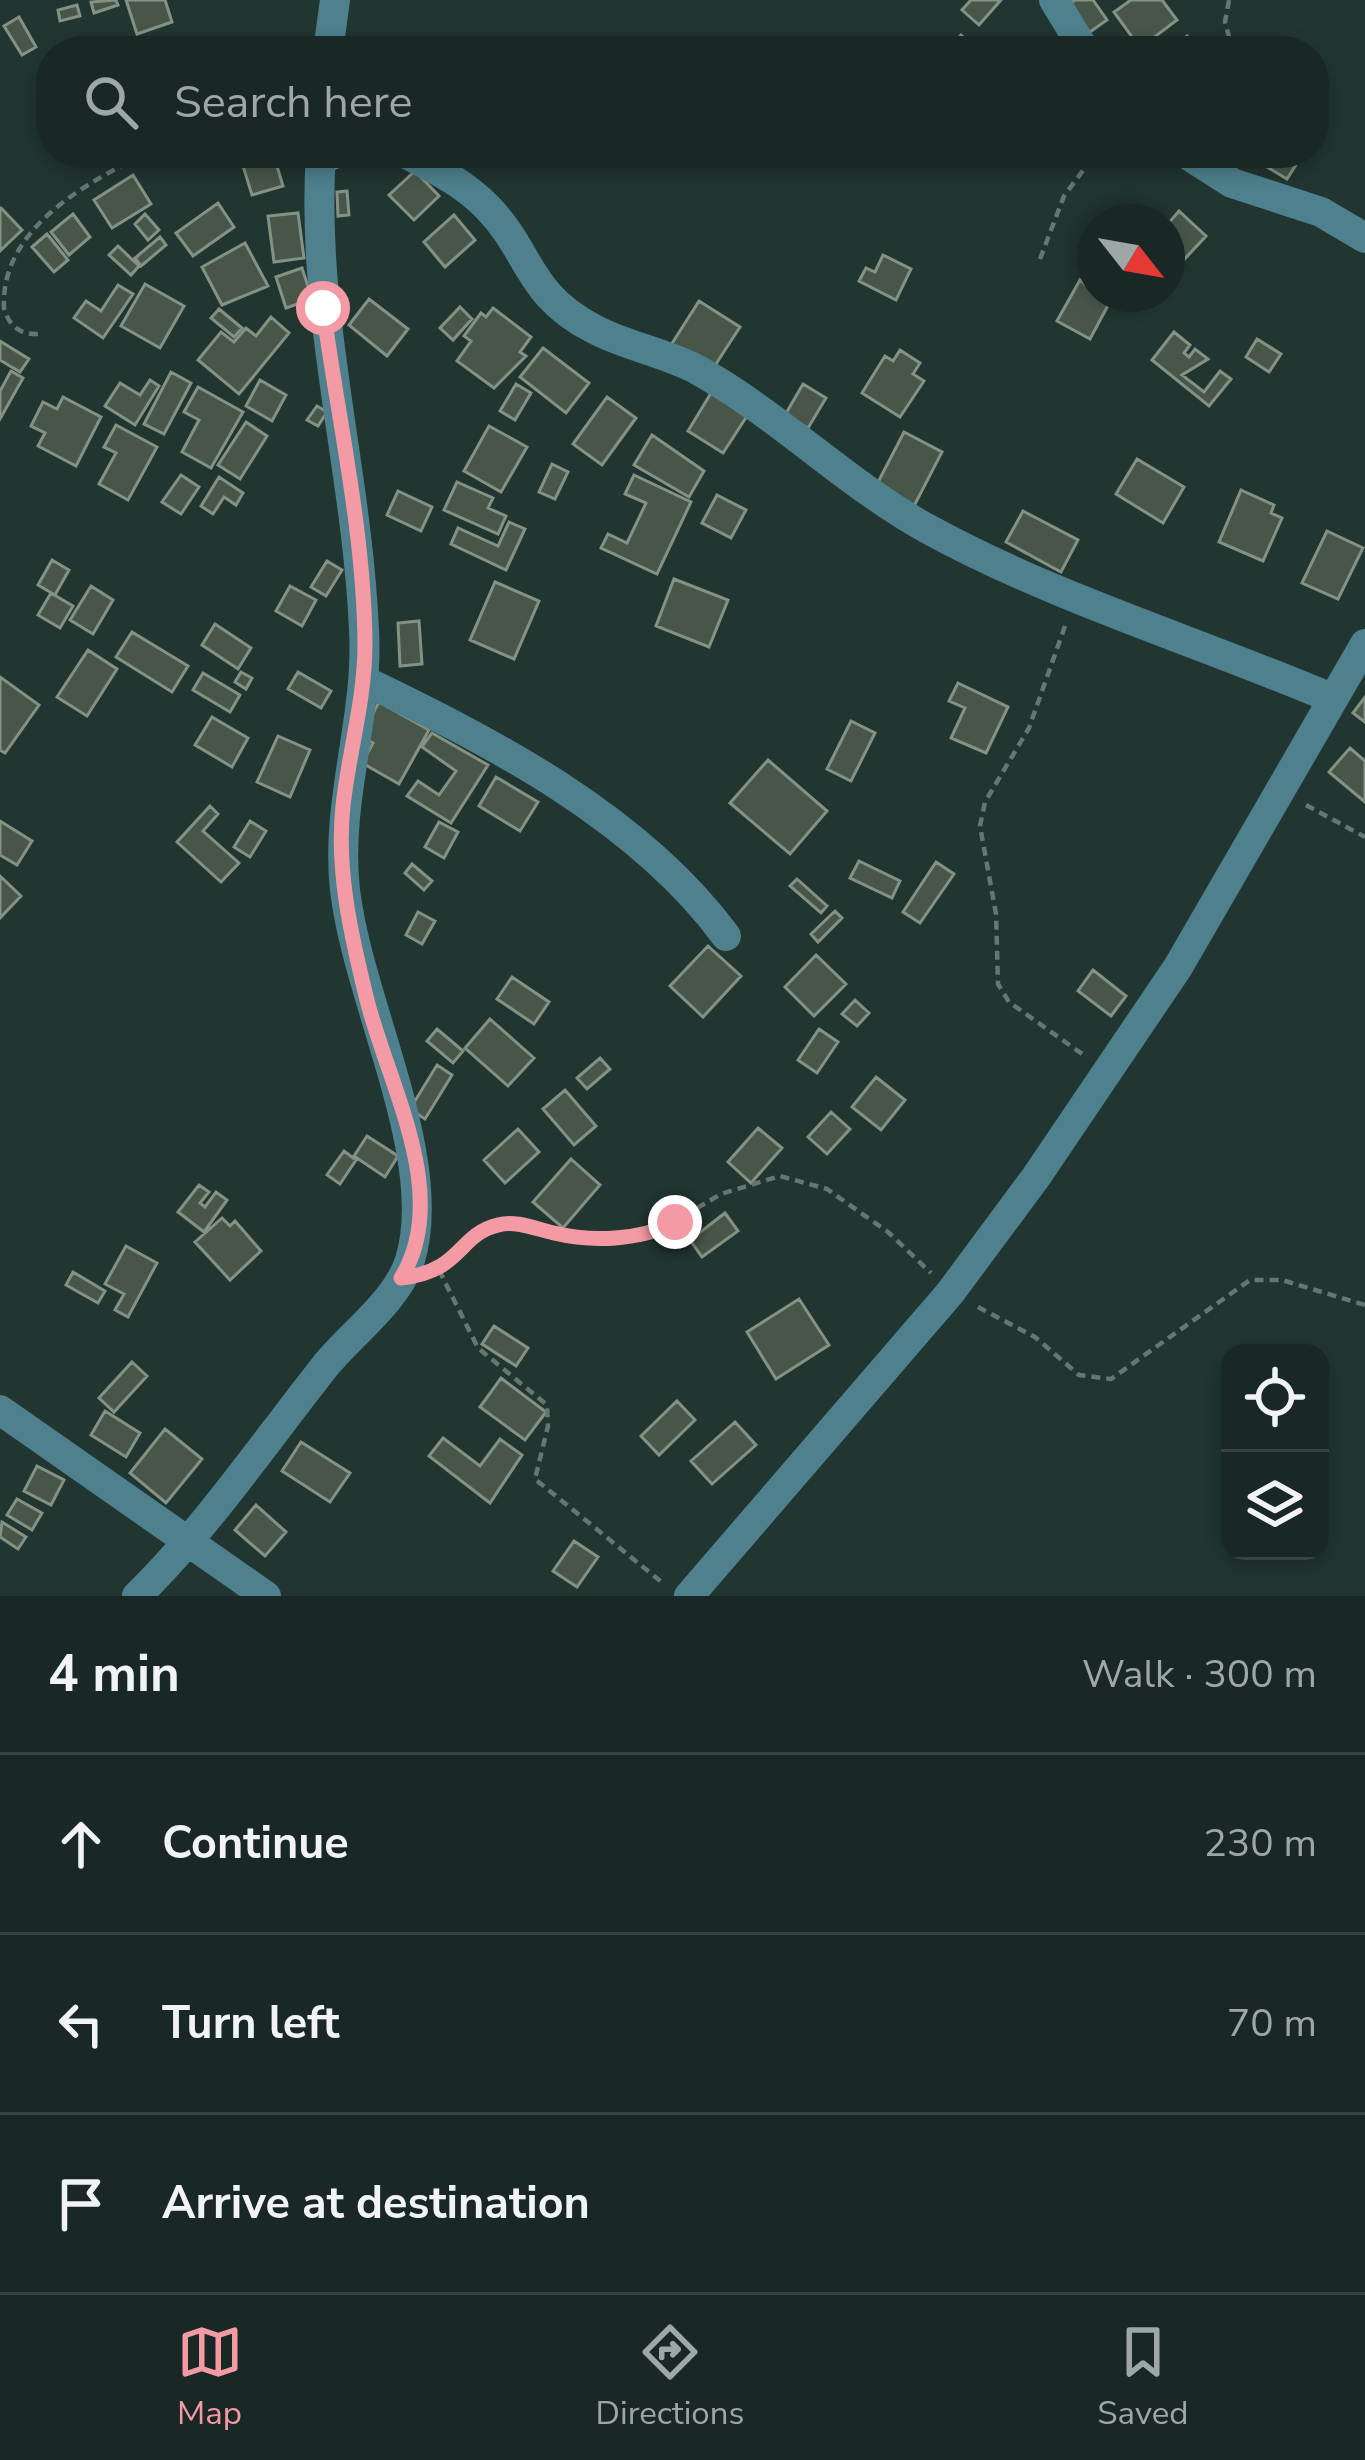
<!DOCTYPE html>
<html lang="en">
<head>
<meta charset="utf-8">
<style>
  body { margin:0; font-family:"Nunito Sans",sans-serif; background:#22302d; color:#f1f3f6 }
  .controls { position:absolute; right:36px; bottom:36px; display:grid; overflow:hidden; border-radius:24px; box-shadow:0 6px 18px #0003 }
  .controls button { width:108px; height:108px; display:grid; place-items:center; padding:0; border:0; border-bottom:3px solid #374442; background:#192825; color:#f1f3f6; font:60px sans-serif }
  .compass { position:absolute; left:1077px; top:204px; width:108px; height:108px; border-radius:50%; background:#192825; box-shadow:0 6px 18px #0003; rotate:121deg }
  .stop { position:absolute; width:36px; height:36px; margin:-27px; border:9px solid #f49aa5; border-radius:50%; background:#fff }
  .stop.end { background:#f49aa5; border-color:#fff; box-shadow:0 3px 12px #0008 }
  .list { margin:0; padding:0; list-style:none }
  h2 { display:flex; justify-content:space-between; align-items:center; height:156px; margin:0; padding:0 48px; font-size:51px }
  h2 small { font-size:39px; font-weight:400; color:#9fa6a7 }
  .list li { display:grid; grid-template-columns:78px 1fr auto; gap:36px; align-items:center; box-sizing:border-box; height:180px; padding:0 48px; border-top:3px solid #374442 }
  .list b { display:block; font-size:45px; white-space:nowrap }
  .list em { font-size:39px; font-style:normal; color:#9fa6a7 }
  .icon { flex:none; width:66px; height:66px; fill:none; stroke:currentColor; stroke-width:2; stroke-linecap:round; stroke-linejoin:round }
  .map { position:relative; flex:none; width:1365px; height:1596px; overflow:hidden }
  .search { position:absolute; background:#192825; box-shadow:0 6px 18px #0003; left:36px; right:36px; top:36px; height:132px; display:flex; align-items:center; gap:30px; box-sizing:border-box; padding:0 42px; border-radius:48px; color:#9fa6a7; font-size:45px }
  .sheet { height:696px; background:#192825 }
  nav { display:flex; justify-content:space-around; align-items:center; box-sizing:border-box; height:168px; border-top:3px solid #374442; background:#192825; font-size:33px; color:#9fa6a7 }
  nav a { display:grid; justify-items:center; gap:6px }
  nav .on { color:#f49aa5 }
  .map>svg:first-child { display:block }
  .building { fill:#485649; stroke:#839284; stroke-width:3 }
  .lines { fill:none; stroke-linecap:round; stroke-linejoin:round }
  .path { stroke:#667773; stroke-width:4.5; stroke-dasharray:9 6; stroke-linecap:butt }
  .minor { stroke:#4e808d; stroke-width:30 }
  .route { stroke:#f49aa5; stroke-width:15 }
</style>
</head>
<body>
<div class="map">
<svg width="1365" height="1596" viewBox="0 0 1365 1596">
  <rect width="100%" height="100%" fill="#213531"/>
  <path class="building" d="M 116,0 L 118,5 L 94,13 L 91,2 Z
    M 126,0 L 165,0 L 172,22 L 137,34 Z
    M 971,0 L 1001,0 L 979,25 L 962,10 Z
    M 1075,0 L 1093,0 L 1107,20 L 1083,37 L 1062,9 Z
    M 1131,0 L 1162,0 L 1177,20 L 1140,48 L 1114,12 Z
    M 77,5 L 80,16 L 60,21 L 58,10 Z
    M 19,17 L 36,47 L 22,55 L 4,26 Z
    M 961,35 L 978,51 L 946,51 Z
    M 1187,36 L 1198,51 L 1167,51 Z
    M 239,153 L 273,153 L 283,186 L 252,195 Z
    M 336,153 L 357,153 L 360,159 L 335,168 Z
    M 1276,153 L 1299,160 L 1287,179 L 1267,167 Z
    M 415,171 L 439,196 L 414,220 L 389,195 Z
    M 133,175 L 151,204 L 112,228 L 94,200 Z
    M 347,191 L 349,215 L 338,216 L 337,192 Z
    M 218,203 L 234,227 L 193,256 L 176,233 Z
    M 1,208 L 22,230 L 0,251 L 0,208 Z
    M 1179,211 L 1206,236 L 1167,278 L 1167,225 Z
    M 298,213 L 304,258 L 274,262 L 268,216 Z
    M 73,214 L 90,237 L 69,255 L 51,232 Z
    M 145,214 L 159,230 L 148,240 L 135,224 Z
    M 454,215 L 475,240 L 445,267 L 424,242 Z
    M 47,234 L 68,260 L 54,272 L 32,247 Z
    M 160,237 L 166,245 L 141,266 L 135,258 Z
    M 245,243 L 268,286 L 222,305 L 202,267 Z
    M 118,246 L 139,266 L 131,275 L 109,255 Z
    M 883,255 L 911,269 L 896,300 L 859,281 L 866,268 L 875,272 Z
    M 302,268 L 312,299 L 286,308 L 276,277 Z
    M 1080,280 L 1095,294 L 1112,298 L 1090,339 L 1057,321 Z
    M 145,284 L 184,306 L 160,348 L 121,326 Z
    M 118,285 L 133,294 L 103,338 L 74,318 L 86,301 L 101,311 Z
    M 369,299 L 408,329 L 387,356 L 349,325 Z
    M 699,301 L 740,327 L 712,370 L 671,345 Z
    M 460,307 L 472,319 L 453,340 L 440,328 Z
    M 493,308 L 531,337 L 520,352 L 526,356 L 494,388 L 457,361 L 471,341 L 464,336 L 481,313 L 486,317 Z
    M 219,309 L 242,328 L 234,337 L 211,318 Z
    M 271,317 L 289,333 L 239,394 L 198,360 L 221,332 L 234,342 L 246,328 L 256,336 Z
    M 1174,332 L 1190,345 L 1184,353 L 1189,357 L 1195,349 L 1208,359 L 1182,375 L 1204,392 L 1220,371 L 1231,379 L 1209,406 L 1152,360 Z
    M 1257,339 L 1281,354 L 1269,372 L 1246,357 Z
    M 0,341 L 29,359 L 20,372 L 0,360 Z
    M 543,348 L 589,383 L 566,413 L 520,377 Z
    M 900,350 L 920,363 L 913,374 L 924,381 L 900,417 L 862,393 L 885,356 L 893,361 Z
    M 11,371 L 23,378 L 0,419 L 0,391 Z
    M 171,372 L 191,383 L 164,434 L 144,424 Z
    M 150,380 L 159,386 L 135,425 L 105,406 L 120,383 L 140,395 Z
    M 260,380 L 286,395 L 272,421 L 246,406 Z
    M 516,384 L 531,393 L 515,420 L 500,411 Z
    M 803,384 L 826,398 L 808,428 L 785,415 Z
    M 198,387 L 243,412 L 211,468 L 182,452 L 199,420 L 184,412 Z
    M 711,393 L 747,416 L 723,453 L 688,431 Z
    M 63,397 L 101,417 L 76,466 L 38,446 L 45,433 L 31,426 L 43,402 L 57,409 Z
    M 607,397 L 636,418 L 602,465 L 573,444 Z
    M 317,406 L 327,412 L 318,426 L 307,420 Z
    M 246,422 L 267,436 L 240,479 L 218,465 Z
    M 116,425 L 157,447 L 128,500 L 99,484 L 116,453 L 104,447 Z
    M 489,426 L 527,447 L 501,492 L 464,471 Z
    M 904,432 L 942,452 L 914,506 L 876,486 Z
    M 652,435 L 704,471 L 689,497 L 634,465 Z
    M 1137,459 L 1184,487 L 1163,523 L 1116,494 Z
    M 552,464 L 568,472 L 555,499 L 539,492 Z
    M 181,475 L 199,487 L 181,514 L 162,502 Z
    M 634,475 L 691,502 L 657,574 L 601,548 L 608,534 L 627,543 L 646,503 L 625,494 Z
    M 219,477 L 243,493 L 236,505 L 224,497 L 213,514 L 201,506 Z
    M 457,482 L 493,498 L 488,508 L 506,516 L 498,534 L 444,510 Z
    M 1241,490 L 1274,505 L 1271,513 L 1282,518 L 1263,561 L 1219,542 Z
    M 398,491 L 432,507 L 421,531 L 387,515 Z
    M 717,495 L 746,510 L 731,538 L 702,523 Z
    M 1023,511 L 1078,540 L 1061,572 L 1006,542 Z
    M 509,522 L 525,529 L 506,570 L 451,544 L 458,528 L 498,546 Z
    M 1327,531 L 1363,548 L 1338,599 L 1302,583 Z
    M 52,560 L 69,570 L 55,595 L 38,585 Z
    M 327,561 L 342,570 L 326,596 L 311,587 Z
    M 674,579 L 728,600 L 709,647 L 656,626 Z
    M 495,582 L 539,601 L 514,659 L 470,640 Z
    M 91,586 L 113,600 L 93,634 L 70,620 Z
    M 290,586 L 316,600 L 302,626 L 276,611 Z
    M 51,593 L 73,606 L 60,628 L 38,615 Z
    M 419,621 L 422,664 L 400,666 L 398,623 Z
    M 215,624 L 251,648 L 238,669 L 202,645 Z
    M 132,632 L 188,666 L 172,692 L 116,657 Z
    M 88,650 L 117,669 L 87,716 L 57,697 Z
    M 241,672 L 252,678 L 246,689 L 235,682 Z
    M 298,672 L 331,691 L 321,708 L 288,689 Z
    M 203,673 L 240,695 L 230,712 L 193,690 Z
    M 0,677 L 39,705 L 5,753 L 0,750 Z
    M 958,683 L 1008,707 L 986,753 L 951,738 L 965,708 L 949,701 Z
    M 1365,697 L 1365,722 L 1353,713 Z
    M 379,702 L 429,730 L 399,784 L 362,763 L 373,743 L 361,736 Z
    M 212,717 L 248,738 L 232,767 L 195,745 Z
    M 851,721 L 875,733 L 851,781 L 827,769 Z
    M 432,733 L 488,765 L 451,823 L 407,796 L 418,781 L 439,795 L 456,771 L 422,747 Z
    M 278,736 L 310,750 L 290,797 L 257,782 Z
    M 1350,748 L 1365,761 L 1365,802 L 1329,772 Z
    M 768,760 L 827,811 L 790,854 L 730,803 Z
    M 496,777 L 538,802 L 520,831 L 479,806 Z
    M 210,806 L 218,814 L 203,831 L 239,863 L 221,882 L 177,842 Z
    M 0,821 L 32,841 L 17,865 L 0,855 Z
    M 250,821 L 266,831 L 250,857 L 234,847 Z
    M 439,822 L 458,832 L 444,858 L 425,847 Z
    M 859,861 L 900,881 L 892,898 L 850,878 Z
    M 936,862 L 954,874 L 920,923 L 903,912 Z
    M 412,864 L 432,881 L 424,890 L 405,873 Z
    M 0,876 L 21,896 L 0,918 Z
    M 797,879 L 827,906 L 821,913 L 790,886 Z
    M 835,911 L 842,918 L 818,942 L 811,934 Z
    M 418,912 L 435,921 L 422,944 L 406,935 Z
    M 708,946 L 741,976 L 703,1017 L 670,986 Z
    M 816,955 L 846,984 L 814,1016 L 785,987 Z
    M 1093,970 L 1126,996 L 1111,1016 L 1078,991 Z
    M 512,977 L 549,1002 L 534,1024 L 497,999 Z
    M 855,1000 L 869,1013 L 857,1026 L 842,1014 Z
    M 490,1019 L 534,1058 L 508,1086 L 465,1048 Z
    M 437,1029 L 463,1051 L 453,1063 L 427,1041 Z
    M 819,1029 L 838,1042 L 817,1073 L 798,1060 Z
    M 600,1058 L 610,1069 L 587,1089 L 577,1078 Z
    M 437,1065 L 452,1075 L 425,1119 L 410,1109 Z
    M 876,1077 L 905,1100 L 881,1130 L 852,1107 Z
    M 565,1090 L 596,1126 L 574,1145 L 543,1109 Z
    M 831,1112 L 850,1129 L 827,1154 L 808,1137 Z
    M 758,1128 L 782,1148 L 751,1183 L 728,1162 Z
    M 518,1129 L 539,1152 L 505,1183 L 484,1160 Z
    M 367,1136 L 398,1156 L 385,1177 L 354,1156 Z
    M 344,1151 L 356,1160 L 340,1184 L 327,1175 Z
    M 571,1159 L 600,1185 L 563,1228 L 533,1202 Z
    M 199,1185 L 209,1192 L 200,1203 L 205,1207 L 216,1192 L 227,1200 L 204,1232 L 178,1212 Z
    M 725,1213 L 738,1231 L 702,1257 L 690,1240 Z
    M 222,1218 L 230,1226 L 235,1221 L 261,1251 L 230,1280 L 195,1242 Z
    M 126,1246 L 157,1263 L 128,1317 L 115,1310 L 124,1294 L 105,1284 Z
    M 73,1272 L 105,1291 L 98,1303 L 66,1285 Z
    M 799,1299 L 829,1345 L 776,1379 L 747,1332 Z
    M 494,1326 L 528,1348 L 516,1366 L 482,1344 Z
    M 132,1362 L 147,1376 L 114,1412 L 99,1398 Z
    M 501,1378 L 546,1412 L 525,1440 L 480,1407 Z
    M 677,1401 L 695,1420 L 659,1455 L 641,1436 Z
    M 105,1411 L 140,1433 L 126,1457 L 91,1435 Z
    M 735,1422 L 756,1445 L 712,1484 L 691,1461 Z
    M 165,1429 L 202,1459 L 166,1503 L 130,1473 Z
    M 443,1438 L 480,1466 L 500,1439 L 522,1455 L 490,1503 L 429,1456 Z
    M 301,1442 L 350,1473 L 330,1502 L 282,1471 Z
    M 37,1466 L 64,1480 L 51,1505 L 24,1491 Z
    M 17,1499 L 42,1513 L 32,1530 L 7,1515 Z
    M 256,1505 L 286,1532 L 265,1556 L 235,1530 Z
    M 2,1522 L 26,1537 L 18,1549 L 0,1537 Z
    M 574,1541 L 598,1557 L 577,1587 L 553,1571 Z"/>
  <g class="lines">
    <path class="path" d="M 1229,0 L 1225,22 L 1233,51
      M 1040,259 L 1064,196 L 1096,153
      M 38,334 C 20,335 9,326 4,308 C 0,226 92,181 146,153
      M 1065,626 L 1029,728 L 985,802 L 980,826 L 996,914 L 998,984 L 1009,1002 L 1085,1056
      M 1306,805 L 1365,837
      M 439,1270 L 478,1348 L 547,1405 L 548,1426 L 535,1479 L 664,1584
      M 437,1272 L 474,1238 L 501,1223 L 591,1238 L 640,1234 L 660,1230 L 721,1194 L 780,1176 L 827,1189 L 888,1232 L 931,1273
      M 978,1307 L 1035,1337 L 1079,1375 L 1111,1379 L 1250,1280 L 1282,1280 L 1365,1305"/>
    <path class="minor" d="M 1054,0 L 1085,51
      M 328,51 L 335,0
      M 405,153 C 435,169 464,183 488,208 C 531,252 526,294 594,329 C 626,346 663,352 696,369 C 778,414 846,484 928,529 C 1056,599 1197,641 1331,698
      M 1185,153 L 1232,183 L 1321,212 L 1365,238
      M 365,681 C 493,742 640,819 726,936
      M 0,1410 L 266,1596
      M 137,1596 C 208,1526 264,1443 326,1365 C 352,1333 398,1300 410,1260 C 441,1158 358,1002 345,890 C 335,801 369,718 364,630 C 357,469 310,314 321,153
      M 689,1596 L 950,1293 L 1036,1177 L 1178,967 L 1365,644"/>
  </g>
  <g class="lines">
    <path class="route" d="M 323,308 C 338,419 364,530 365,643 C 365,700 349,751 343,806 C 336,869 351,935 366,996 C 386,1081 453,1194 401,1278 C 463,1271 457,1235 498,1225 C 516,1220 536,1229 554,1233 C 591,1242 640,1241 675,1222"/>
  </g>
</svg>
<div class="controls">
<button><svg class="icon" aria-label="locate" viewBox="0 0 24 24"><circle cx="12" cy="12" r="6"/><path d="M12 2v4M12 18v4M2 12h4M18 12h4"/></svg></button>
<button><svg class="icon" aria-label="layers" viewBox="0 0 24 24"><path d="M12 4l9 5-9 5-9-5zM3 14l9 5 9-5"/></svg></button>
</div>
<svg class="compass" viewBox="-18 -18 36 36"><path d="M0-13l5 13h-10z" fill="#e53935"/><path d="M0 13l5-13h-10z" fill="#9fa6a7"/></svg>
<div class="stop" style="left:323px;top:308px"></div>
<div class="stop end" style="left:675px;top:1222px"></div>
<div class="search"><svg class="icon" aria-label="search" viewBox="0 0 24 24"><circle cx="10" cy="10" r="6"/><path d="M15 15l6 6"/></svg>Search here</div>
</div>
<section class="sheet">
<h2>4 min<small>Walk · 300 m</small></h2>
<ul class="list">
<li><svg class="icon" aria-label="ahead" viewBox="0 0 24 24"><path d="M12 20V5M6 11l6-6 6 6"/></svg><div><b>Continue</b></div><em>230 m</em></li>
<li><svg class="icon" aria-label="left" viewBox="0 0 24 24"><path d="M17 20v-9H6M10 6l-5 5 5 5"/></svg><div><b>Turn left</b></div><em>70 m</em></li>
<li><svg class="icon" aria-label="arrive" viewBox="0 0 24 24"><path d="M6 21V4h12l-3 4 3 4H6"/></svg><div><b>Arrive at destination</b></div></li>
</ul>
</section>
<nav>
<a class="on"><svg class="icon" aria-label="map" viewBox="0 0 24 24"><path d="M3 6l6-2 6 2 6-2v14l-6 2-6-2-6 2zM9 4v14M15 6v14"/></svg>Map</a>
<a><svg class="icon" aria-label="directions" viewBox="0 0 24 24"><path d="M12 3l9 9-9 9-9-9zM9 14v-3h6M13 9l2 2-2 2"/></svg>Directions</a>
<a><svg class="icon" aria-label="saved" viewBox="0 0 24 24"><path d="M7 4h10v16l-5-4-5 4z"/></svg>Saved</a>
</nav>
</body>
</html>
